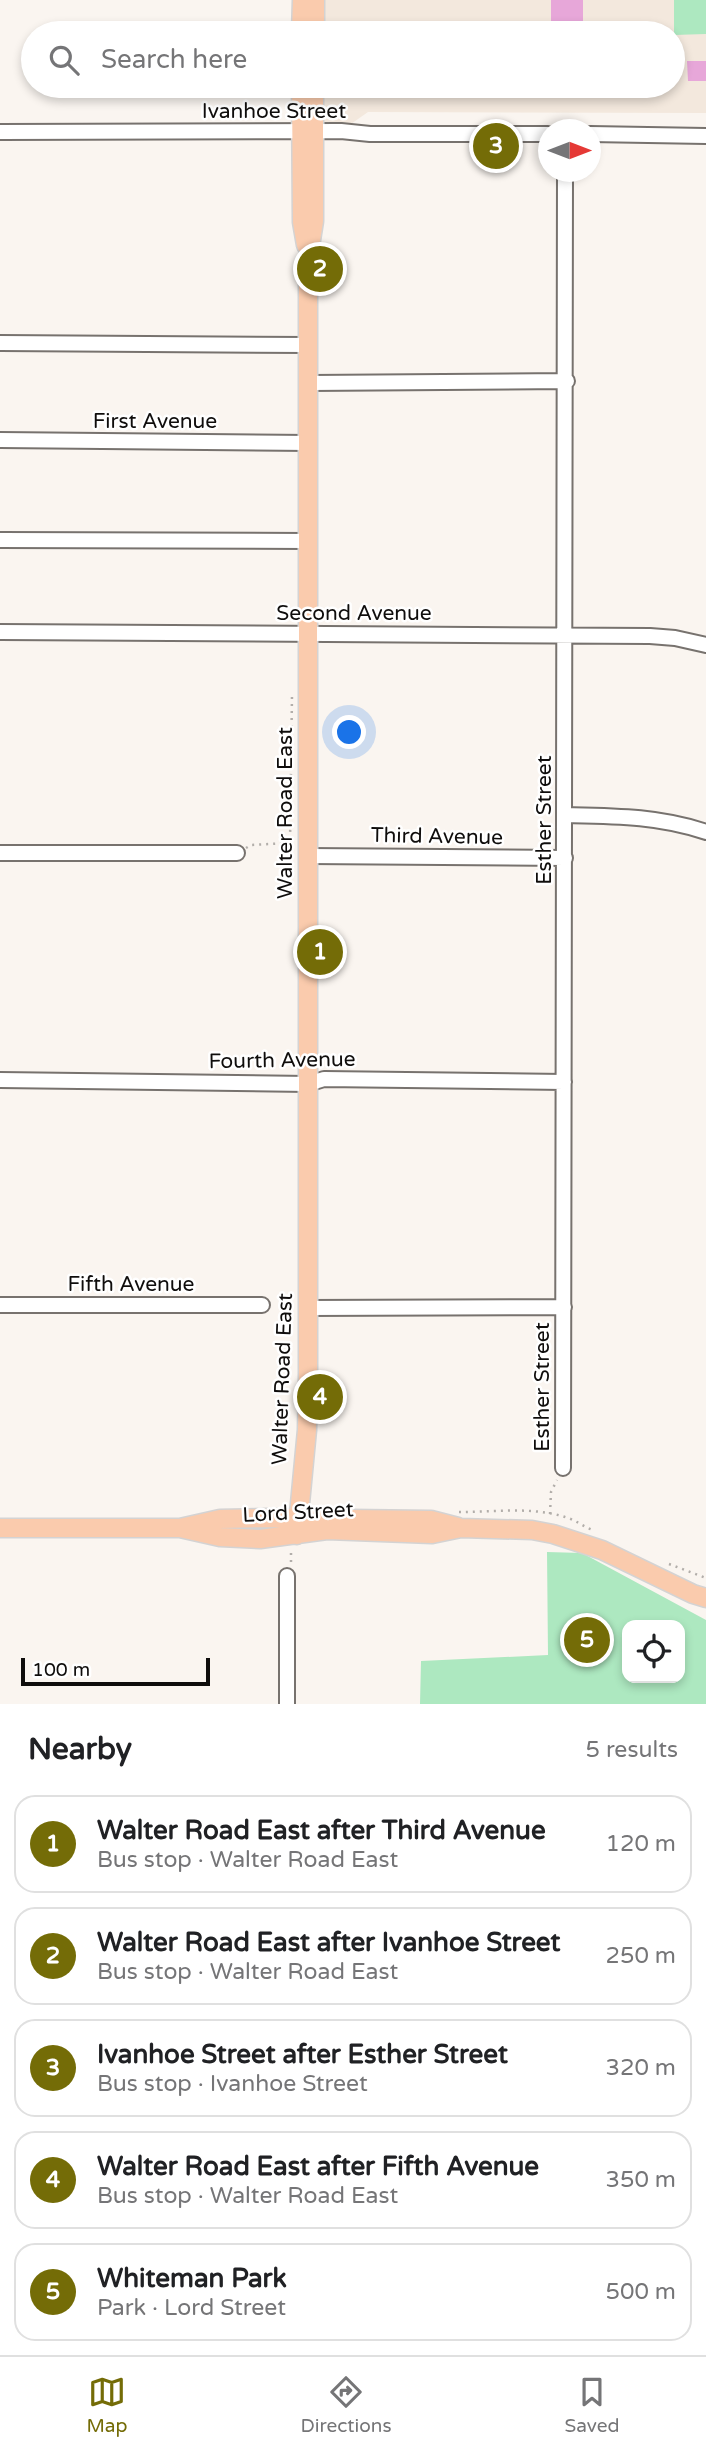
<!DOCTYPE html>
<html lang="en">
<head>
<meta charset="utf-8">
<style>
  body { margin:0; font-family:"Varela Round",sans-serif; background:#f6f6f6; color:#202124 }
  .controls { position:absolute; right:21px; bottom:21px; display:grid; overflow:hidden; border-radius:14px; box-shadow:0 4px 10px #0003 }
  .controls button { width:63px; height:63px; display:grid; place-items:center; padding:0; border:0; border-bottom:2px solid #e0e0e0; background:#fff; color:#202124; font:35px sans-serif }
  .compass { position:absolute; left:538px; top:119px; width:63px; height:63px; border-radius:50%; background:#fff; box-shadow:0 4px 10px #0003; rotate:90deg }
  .scale { position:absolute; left:21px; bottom:18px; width:189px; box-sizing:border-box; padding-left:7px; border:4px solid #0f0d0c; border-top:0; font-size:19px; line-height:24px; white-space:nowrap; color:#0f0d0c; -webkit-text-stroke:5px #fff; paint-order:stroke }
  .you { position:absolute; left:350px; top:733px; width:24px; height:24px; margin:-18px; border:5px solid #fff; border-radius:50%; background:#1a73e8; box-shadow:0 0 0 10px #1a73e833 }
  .badge { display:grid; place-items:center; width:46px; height:46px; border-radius:50%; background:#746c07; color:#fff; font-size:23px; font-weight:700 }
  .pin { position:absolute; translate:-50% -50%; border:4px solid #fff; box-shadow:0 2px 7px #0006 }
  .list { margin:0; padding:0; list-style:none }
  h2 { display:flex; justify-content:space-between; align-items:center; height:91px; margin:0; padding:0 28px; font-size:30px }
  h2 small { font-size:23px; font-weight:400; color:#757577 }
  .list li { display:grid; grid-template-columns:46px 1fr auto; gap:21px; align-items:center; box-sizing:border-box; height:98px; margin:0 14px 14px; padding:0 14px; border:2px solid #e0e0e0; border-radius:21px }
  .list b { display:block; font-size:26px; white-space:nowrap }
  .list p { margin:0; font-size:23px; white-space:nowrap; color:#757577 }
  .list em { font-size:23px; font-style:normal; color:#757577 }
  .icon { flex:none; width:38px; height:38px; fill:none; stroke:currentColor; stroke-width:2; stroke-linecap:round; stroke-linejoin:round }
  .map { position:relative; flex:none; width:706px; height:1704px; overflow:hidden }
  .search { position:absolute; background:#fff; box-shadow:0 4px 10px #0003; left:21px; right:21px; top:21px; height:77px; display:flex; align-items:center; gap:18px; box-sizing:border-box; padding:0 24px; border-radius:38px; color:#757577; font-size:26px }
  .sheet { height:651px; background:#fff }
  nav { display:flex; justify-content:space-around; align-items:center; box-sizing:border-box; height:98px; border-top:2px solid #e0e0e0; background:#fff; font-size:19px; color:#757577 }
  nav a { display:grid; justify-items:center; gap:4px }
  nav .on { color:#746c07 }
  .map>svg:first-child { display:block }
  .built { fill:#f3e8dd }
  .green { fill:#ade8c0; fill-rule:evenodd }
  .building { fill:#e7a7d9 }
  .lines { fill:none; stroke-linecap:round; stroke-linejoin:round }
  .minor-casing { stroke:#77726e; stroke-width:18 }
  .major-casing { stroke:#d4d3d3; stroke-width:21 }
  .path { stroke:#b2aeaa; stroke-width:2.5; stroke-dasharray:2 5; stroke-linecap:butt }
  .minor { stroke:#fff; stroke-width:14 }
  .major { stroke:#facbad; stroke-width:18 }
  .labels { text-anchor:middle; stroke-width:5; stroke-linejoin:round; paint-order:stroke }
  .street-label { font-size:21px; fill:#0f0d0c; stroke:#fff }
</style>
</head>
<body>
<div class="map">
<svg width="706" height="1704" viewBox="0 0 706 1704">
  <rect width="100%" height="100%" fill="#faf5f0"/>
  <path class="built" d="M 315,0 L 706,0 L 706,113 L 368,112 L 341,131 L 314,132 L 314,86 L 673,86 L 673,33 L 315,33 Z"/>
  <path class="green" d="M 674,0 L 706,0 L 706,34 L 674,35 Z
    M 547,1552 L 582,1553 L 706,1620 L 706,1704 L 420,1704 L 421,1661 L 548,1655 ZM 627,1625 L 680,1625 L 680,1678 L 627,1678 Z"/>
  <path class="building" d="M 551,0 L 583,0 L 583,33 L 551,33 Z
    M 687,61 L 706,61 L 706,81 L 688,81 Z"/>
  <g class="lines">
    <defs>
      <path id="minor" d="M 0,132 L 341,131 L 370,134 L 548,134
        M 590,134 L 706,136
        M 0,343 L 308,345
        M 310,383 L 567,381
        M 0,440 L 309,443
        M 0,540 L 308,541
        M 0,632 L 650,636 L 675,638 L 706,645
        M 565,815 C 613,816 660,816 706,832
        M 0,853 L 237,853
        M 308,856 L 565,858
        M 0,1080 L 308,1084 L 324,1079 L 564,1082
        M 0,1305 L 262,1305
        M 307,1308 L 564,1307
        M 563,1468 L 565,172
        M 287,1576 L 287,1704"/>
      <path id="major" d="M 301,33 L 302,0
        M 315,33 L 315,0
        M 301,86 L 302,222 L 306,245
        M 0,1528 L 180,1528 L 220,1519 L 269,1518 L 431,1520 L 458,1527
        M 180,1528 L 220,1537 L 260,1539 L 327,1530 L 432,1534 L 461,1528 L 532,1530 L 553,1534 L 602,1550 L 693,1594 L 706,1598
        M 297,1535 L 307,1430 L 308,1375 L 308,259 L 314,221 L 314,86"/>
    </defs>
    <use href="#minor" class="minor-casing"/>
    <use href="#major" class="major-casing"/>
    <path class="path" d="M 246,848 L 251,845 L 290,843 L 292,695
      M 459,1512 C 495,1512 534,1506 568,1518 C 577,1521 584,1527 593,1530
      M 550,1514 L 551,1492 L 557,1480
      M 291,1562 L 291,1548
      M 669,1564 L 706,1578"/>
    <use href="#minor" class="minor"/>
    <use href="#major" class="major"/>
  </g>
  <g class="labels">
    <g class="street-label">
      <text x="274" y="118">Ivanhoe Street</text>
      <text x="155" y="428">First Avenue</text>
      <text x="354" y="620">Second Avenue</text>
      <text transform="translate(285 813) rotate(-90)" y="7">Walter Road East</text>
      <text transform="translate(544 820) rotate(-90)" y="7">Esther Street</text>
      <text transform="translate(437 836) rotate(1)" y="7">Third Avenue</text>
      <text transform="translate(282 1060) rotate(-1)" y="7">Fourth Avenue</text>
      <text x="131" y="1291">Fifth Avenue</text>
      <text transform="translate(282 1379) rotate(-88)" y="7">Walter Road East</text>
      <text transform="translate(542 1387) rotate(-90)" y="7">Esther Street</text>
      <text transform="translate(298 1512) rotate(-3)" y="7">Lord Street</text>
    </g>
  </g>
</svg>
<div class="controls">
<button><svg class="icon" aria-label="locate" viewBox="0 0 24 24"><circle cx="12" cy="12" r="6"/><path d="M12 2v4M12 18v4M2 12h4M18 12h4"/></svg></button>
</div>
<svg class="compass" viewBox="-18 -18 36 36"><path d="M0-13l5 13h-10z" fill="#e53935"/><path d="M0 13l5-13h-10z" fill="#757577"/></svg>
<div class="scale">100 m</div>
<div class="you"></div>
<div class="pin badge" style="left:320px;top:952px">1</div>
<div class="pin badge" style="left:320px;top:269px">2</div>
<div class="pin badge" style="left:496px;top:146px">3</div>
<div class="pin badge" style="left:320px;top:1397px">4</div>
<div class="pin badge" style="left:587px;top:1640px">5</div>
<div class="search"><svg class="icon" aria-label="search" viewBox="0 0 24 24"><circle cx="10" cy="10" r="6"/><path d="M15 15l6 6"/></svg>Search here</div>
</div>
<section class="sheet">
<h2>Nearby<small>5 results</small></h2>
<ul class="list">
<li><span class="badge">1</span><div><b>Walter Road East after Third Avenue</b><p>Bus stop · Walter Road East</p></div><em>120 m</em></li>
<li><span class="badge">2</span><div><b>Walter Road East after Ivanhoe Street</b><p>Bus stop · Walter Road East</p></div><em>250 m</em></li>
<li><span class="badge">3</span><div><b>Ivanhoe Street after Esther Street</b><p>Bus stop · Ivanhoe Street</p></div><em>320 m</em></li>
<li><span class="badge">4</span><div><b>Walter Road East after Fifth Avenue</b><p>Bus stop · Walter Road East</p></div><em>350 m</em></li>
<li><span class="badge">5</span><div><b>Whiteman Park</b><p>Park · Lord Street</p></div><em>500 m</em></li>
</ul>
</section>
<nav>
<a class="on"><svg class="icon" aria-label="map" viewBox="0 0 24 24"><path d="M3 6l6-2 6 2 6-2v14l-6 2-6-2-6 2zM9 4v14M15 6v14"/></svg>Map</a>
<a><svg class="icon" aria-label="directions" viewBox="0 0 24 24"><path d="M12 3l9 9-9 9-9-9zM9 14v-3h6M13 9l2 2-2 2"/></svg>Directions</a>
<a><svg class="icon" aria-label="saved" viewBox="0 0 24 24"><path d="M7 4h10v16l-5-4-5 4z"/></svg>Saved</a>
</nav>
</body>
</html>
